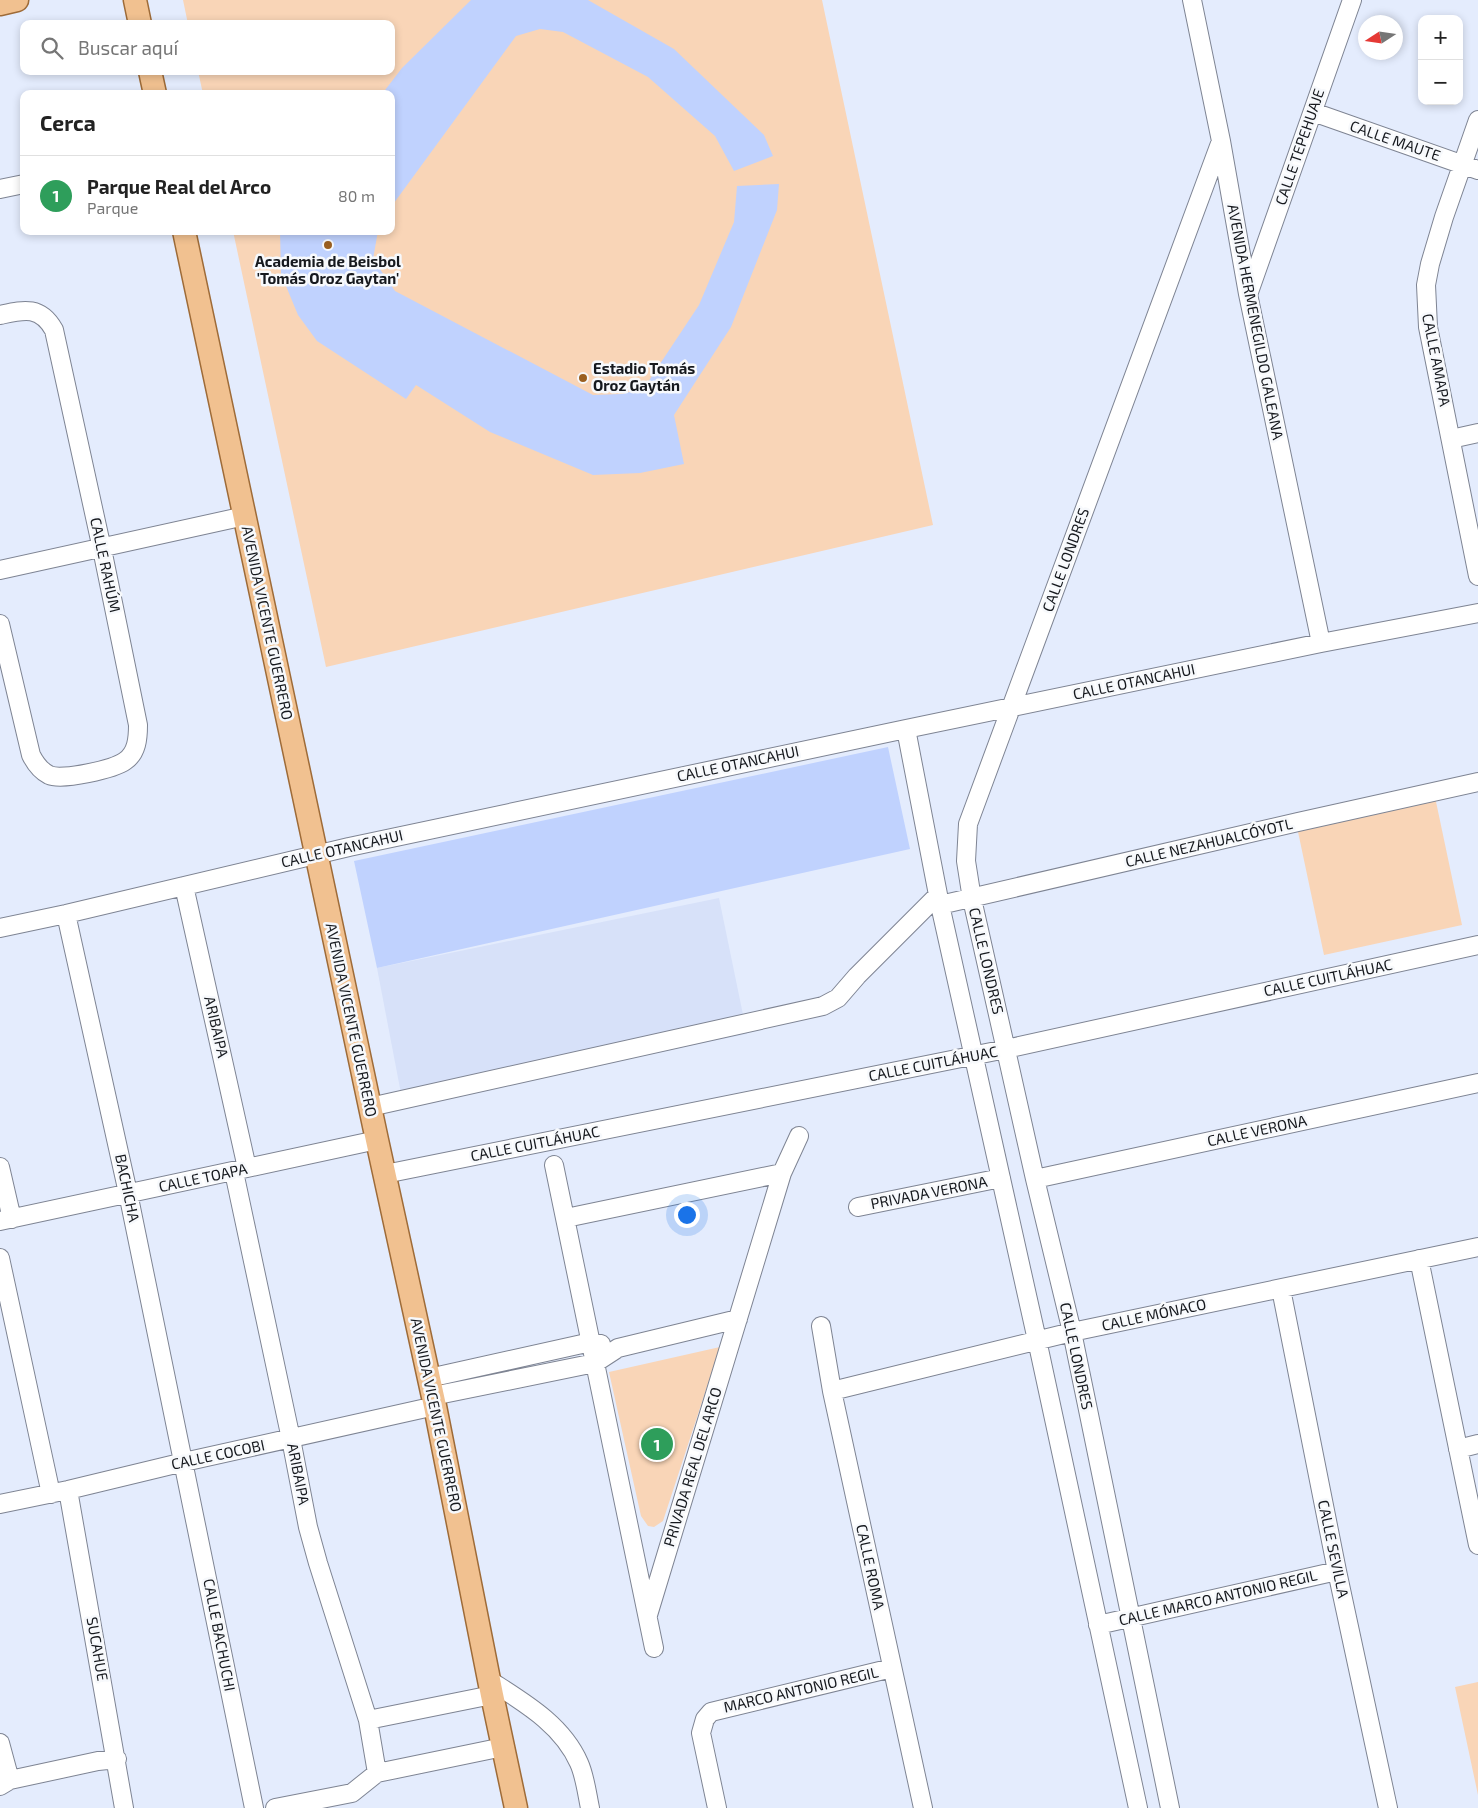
<!DOCTYPE html>
<html lang="es">
<head>
<meta charset="utf-8">
<style>
  body { margin:0; font-family:"Exo 2",sans-serif; background:#f6f6f6; color:#222 }
  .controls { position:absolute; right:15px; top:15px; display:grid; overflow:hidden; border-radius:10px; box-shadow:0 2px 8px #0003 }
  .controls button { width:45px; height:45px; display:grid; place-items:center; padding:0; border:0; border-bottom:1px solid #e0e0e0; background:#fff; color:#222; font:25px sans-serif }
  .compass { position:absolute; left:1358px; top:15px; width:45px; height:45px; border-radius:50%; background:#fff; box-shadow:0 2px 8px #0003; rotate:258deg }
  .you { position:absolute; left:686px; top:1214px; width:18px; height:18px; margin:-12px; border:4px solid #fff; border-radius:50%; background:#1a73e8; box-shadow:0 0 0 8px #1a73e833 }
  .badge { display:grid; place-items:center; width:32px; height:32px; border-radius:50%; background:#9a5f20; color:#fff; font-size:16px; font-weight:700 }
  .pin { position:absolute; translate:-50% -50%; border:2px solid #fff; box-shadow:0 1px 5px #0006 }
  .list { margin:0; padding:0; list-style:none }
  h2 { display:flex; justify-content:space-between; align-items:center; height:65px; margin:0; padding:0 20px; font-size:21px }
  h2 small { font-size:16px; font-weight:400; color:#767676 }
  .list li { display:grid; grid-template-columns:32px 1fr auto; gap:15px; align-items:center; box-sizing:border-box; height:80px; padding:0 20px; border-top:1px solid #e0e0e0 }
  .list b { display:block; font-size:19px; white-space:nowrap }
  .list p { margin:0; font-size:16px; white-space:nowrap; color:#767676 }
  .list em { font-size:16px; font-style:normal; color:#767676 }
  .icon { flex:none; width:28px; height:28px; fill:none; stroke:currentColor; stroke-width:2; stroke-linecap:round; stroke-linejoin:round }
  .map { position:relative; flex:none; width:1478px; height:1808px; overflow:hidden }
  .search { position:absolute; background:#fff; box-shadow:0 2px 8px #0003; left:20px; top:20px; width:375px; height:55px; display:flex; align-items:center; gap:12px; box-sizing:border-box; padding:0 18px; border-radius:10px; color:#767676; font-size:19px }
  .panel { position:absolute; background:#fff; box-shadow:0 2px 8px #0003; left:20px; top:90px; width:375px; height:145px; border-radius:10px }
  .map>svg:first-child { display:block }
  .built { fill:#d7e1f9 }
  .green { fill:#f9d5b7 }
  .building { fill:#c0d2fe }
  .lines { fill:none; stroke-linecap:round; stroke-linejoin:round }
  .minor-casing { stroke:#7e8493; stroke-width:20 }
  .major-casing { stroke:#9e6b38; stroke-width:25 }
  .minor { stroke:#fff; stroke-width:18 }
  .major { stroke:#f1c190; stroke-width:22 }
  .poi-dot { fill:#9a5f20; stroke:#f7f9fc; stroke-width:2 }
  .labels { text-anchor:middle; stroke-width:5; stroke-linejoin:round; paint-order:stroke }
  .street-label { font-size:15px; fill:#16191e; stroke:#f7f9fc }
  .poi-label { font-size:15px; font-weight:bold; fill:#16191e; stroke:#f7f9fc }
</style>
</head>
<body>
<div class="map">
<svg width="1478" height="1808" viewBox="0 0 1478 1808">
  <rect width="100%" height="100%" fill="#e4ecfd"/>
  <path class="built" d="M 719,898 L 747,1034 L 403,1104 L 377,968 Z"/>
  <path class="green" d="M 183,0 L 822,0 L 933,525 L 326,667 L 233,231 L 391,231 L 391,94 L 203,94 L 198,71 L 391,71 L 391,24 L 188,24 Z
    M 1435,797 L 1462,925 L 1324,955 L 1297,827 Z
    M 720,1347 L 663,1521 L 654,1527 L 648,1526 L 641,1516 L 609,1372 Z
    M 1478,1682 L 1478,1795 L 1455,1687 Z"/>
  <path class="building" d="M 471,0 L 588,0 L 674,49 L 764,135 L 773,156 L 734,171 L 715,136 L 648,77 L 563,32 L 540,29 L 516,36 L 391,207 L 391,94 L 382,94 L 402,68 Z
    M 779,184 L 777,210 L 731,327 L 674,415 L 684,464 L 640,473 L 593,475 L 490,432 L 416,385 L 406,399 L 317,341 L 298,315 L 281,274 L 280,231 L 378,231 L 373,259 L 395,291 L 593,395 L 622,394 L 644,388 L 699,305 L 734,222 L 737,186 Z
    M 888,747 L 910,849 L 377,968 L 354,861 Z"/>
  <g class="lines">
    <defs>
      <path id="minor" d="M 1192,0 L 1221,141 L 1248,294 L 1321,643
        M 1313,112 L 1478,170
        M 1478,120 L 1444,217 L 1430,264 L 1426,285 L 1428,327 L 1478,576
        M 0,189 L 24,184
        M 1249,292 L 1352,0
        M 0,315 C 23,310 40,305 54,330 L 102,549 L 138,725 C 138,738 137,753 125,761 C 114,769 62,781 49,775 C 41,771 35,763 31,755 L 0,624
        M 1451,439 L 1478,433
        M 0,570 L 245,516
        M 906,729 L 940,905 L 1037,1340 L 1138,1808
        M 184,886 L 247,1168
        M 940,905 L 1298,822 L 1478,782
        M 66,914 L 128,1193 L 254,1808
        M 0,928 L 66,914 L 349,847 L 906,729 L 1321,643 L 1478,613
        M 370,1107 L 823,1006 L 838,998 L 857,976 L 938,895
        M 554,1165 L 654,1648
        M 0,1167 L 12,1219
        M 234,1172 L 291,1439 L 308,1527 L 318,1563 L 368,1720 L 377,1773
        M 385,1174 L 1006,1049 L 1478,945
        M 1035,1179 L 1478,1083
        M 858,1207 L 1001,1178
        M 566,1218 L 782,1173
        M 0,1221 L 377,1140
        M 0,1258 L 51,1494
        M 1419,1259 L 1478,1545
        M 1281,1289 L 1337,1571 L 1388,1808
        M 821,1326 L 832,1391 L 923,1808
        M 429,1378 L 591,1342 L 601,1344
        M 832,1391 L 1072,1332 L 1478,1247
        M 433,1396 L 595,1363 L 618,1348 L 738,1319
        M 1458,1449 L 1478,1444
        M 68,1490 L 124,1808
        M 0,1504 L 68,1490 L 184,1462 L 435,1406
        M 648,1615 L 782,1173 L 799,1136
        M 1098,1625 L 1337,1571
        M 489,1680 C 523,1702 562,1724 579,1763 C 585,1776 587,1794 590,1808
        M 368,1720 L 492,1695
        M 0,1743 L 10,1780
        M 0,1786 L 10,1780 L 98,1761 L 117,1759
        M 275,1808 L 352,1793 L 377,1773 L 503,1747
        M 717,1808 L 701,1733 L 705,1719 L 711,1712 L 892,1668
        M 1170,1808 L 1072,1332 L 1035,1179 L 972,899 L 966,861 L 968,824 L 1221,141"/>
      <path id="major" d="M 135,0 L 140,24
        M 0,4 L 17,0
        M 150,71 L 155,94
        M 184,231 L 377,1140 L 435,1406 L 492,1695 L 516,1808"/>
    </defs>
    <use href="#minor" class="minor-casing"/>
    <use href="#major" class="major-casing"/>
    <use href="#minor" class="minor"/>
    <use href="#major" class="major"/>
  </g>
  <g class="poi-dot">
    <circle cx="328" cy="245" r="5"/>
    <circle cx="583" cy="378" r="5"/>
  </g>
  <g class="labels">
    <g class="street-label">
      <text transform="translate(1395 141) rotate(19)" y="5">CALLE MAUTE</text>
      <text transform="translate(1300 147) rotate(-71)" y="5">CALLE TEPEHUAJE</text>
      <text transform="translate(1255 322) rotate(79)" y="5">AVENIDA HERMENEGILDO GALEANA</text>
      <text transform="translate(1436 360) rotate(79)" y="5">CALLE AMAPA</text>
      <text transform="translate(1066 560) rotate(-70)" y="5">CALLE LONDRES</text>
      <text transform="translate(105 565) rotate(78)" y="5">CALLE RAHÚM</text>
      <text transform="translate(267 623) rotate(78)" y="5">AVENIDA VICENTE GUERRERO</text>
      <text transform="translate(1134 682) rotate(-12)" y="5">CALLE OTANCAHUI</text>
      <text transform="translate(738 764) rotate(-12)" y="5">CALLE OTANCAHUI</text>
      <text transform="translate(1209 843) rotate(-13)" y="5">CALLE NEZAHUALCÓYOTL</text>
      <text transform="translate(342 849) rotate(-13)" y="5">CALLE OTANCAHUI</text>
      <text transform="translate(986 961) rotate(77)" y="5">CALLE LONDRES</text>
      <text transform="translate(1328 978) rotate(-12)" y="5">CALLE CUITLÁHUAC</text>
      <text transform="translate(351 1020) rotate(78)" y="5">AVENIDA VICENTE GUERRERO</text>
      <text transform="translate(216 1027) rotate(77)" y="5">ARIBAIPA</text>
      <text transform="translate(933 1064) rotate(-11)" y="5">CALLE CUITLÁHUAC</text>
      <text transform="translate(1257 1131) rotate(-12)" y="5">CALLE VERONA</text>
      <text transform="translate(535 1144) rotate(-11)" y="5">CALLE CUITLÁHUAC</text>
      <text transform="translate(203 1178) rotate(-12)" y="5">CALLE TOAPA</text>
      <text transform="translate(127 1188) rotate(78)" y="5">BACHICHA</text>
      <text transform="translate(929 1193) rotate(-11)" y="5">PRIVADA VERONA</text>
      <text transform="translate(1154 1315) rotate(-12)" y="5">CALLE MÓNACO</text>
      <text transform="translate(1076 1356) rotate(78)" y="5">CALLE LONDRES</text>
      <text transform="translate(436 1415) rotate(78)" y="5">AVENIDA VICENTE GUERRERO</text>
      <text transform="translate(218 1455) rotate(-12)" y="5">CALLE COCOBI</text>
      <text transform="translate(693 1467) rotate(-73)" y="5">PRIVADA REAL DEL ARCO</text>
      <text transform="translate(298 1474) rotate(79)" y="5">ARIBAIPA</text>
      <text transform="translate(1333 1549) rotate(78)" y="5">CALLE SEVILLA</text>
      <text transform="translate(870 1567) rotate(78)" y="5">CALLE ROMA</text>
      <text transform="translate(1218 1598) rotate(-13)" y="5">CALLE MARCO ANTONIO REGIL</text>
      <text transform="translate(219 1635) rotate(79)" y="5">CALLE BACHUCHI</text>
      <text transform="translate(97 1649) rotate(80)" y="5">SUCAHUE</text>
      <text transform="translate(801 1690) rotate(-13)" y="5">MARCO ANTONIO REGIL</text>
    </g>
    <g class="poi-label">
      <text x="328" y="267">Academia de Beisbol<tspan x="328" dy="17">'Tomás Oroz Gaytan'</tspan></text>
      <text x="593" y="374" text-anchor="start">Estadio Tomás<tspan x="593" dy="17">Oroz Gaytán</tspan></text>
    </g>
  </g>
</svg>
<div class="controls">
<button>+</button>
<button>−</button>
</div>
<svg class="compass" viewBox="-18 -18 36 36"><path d="M0-13l5 13h-10z" fill="#e53935"/><path d="M0 13l5-13h-10z" fill="#767676"/></svg>
<div class="you"></div>
<div class="pin badge" style="left:657px;top:1444px;background:#2e9e5b">1</div>
<div class="search"><svg class="icon" aria-label="search" viewBox="0 0 24 24"><circle cx="10" cy="10" r="6"/><path d="M15 15l6 6"/></svg>Buscar aquí</div>
<section class="panel">
<h2>Cerca<small></small></h2>
<ul class="list">
<li><span class="badge" style="background:#2e9e5b">1</span><div><b>Parque Real del Arco</b><p>Parque</p></div><em>80 m</em></li>
</ul>
</section>
</div>
</body>
</html>
